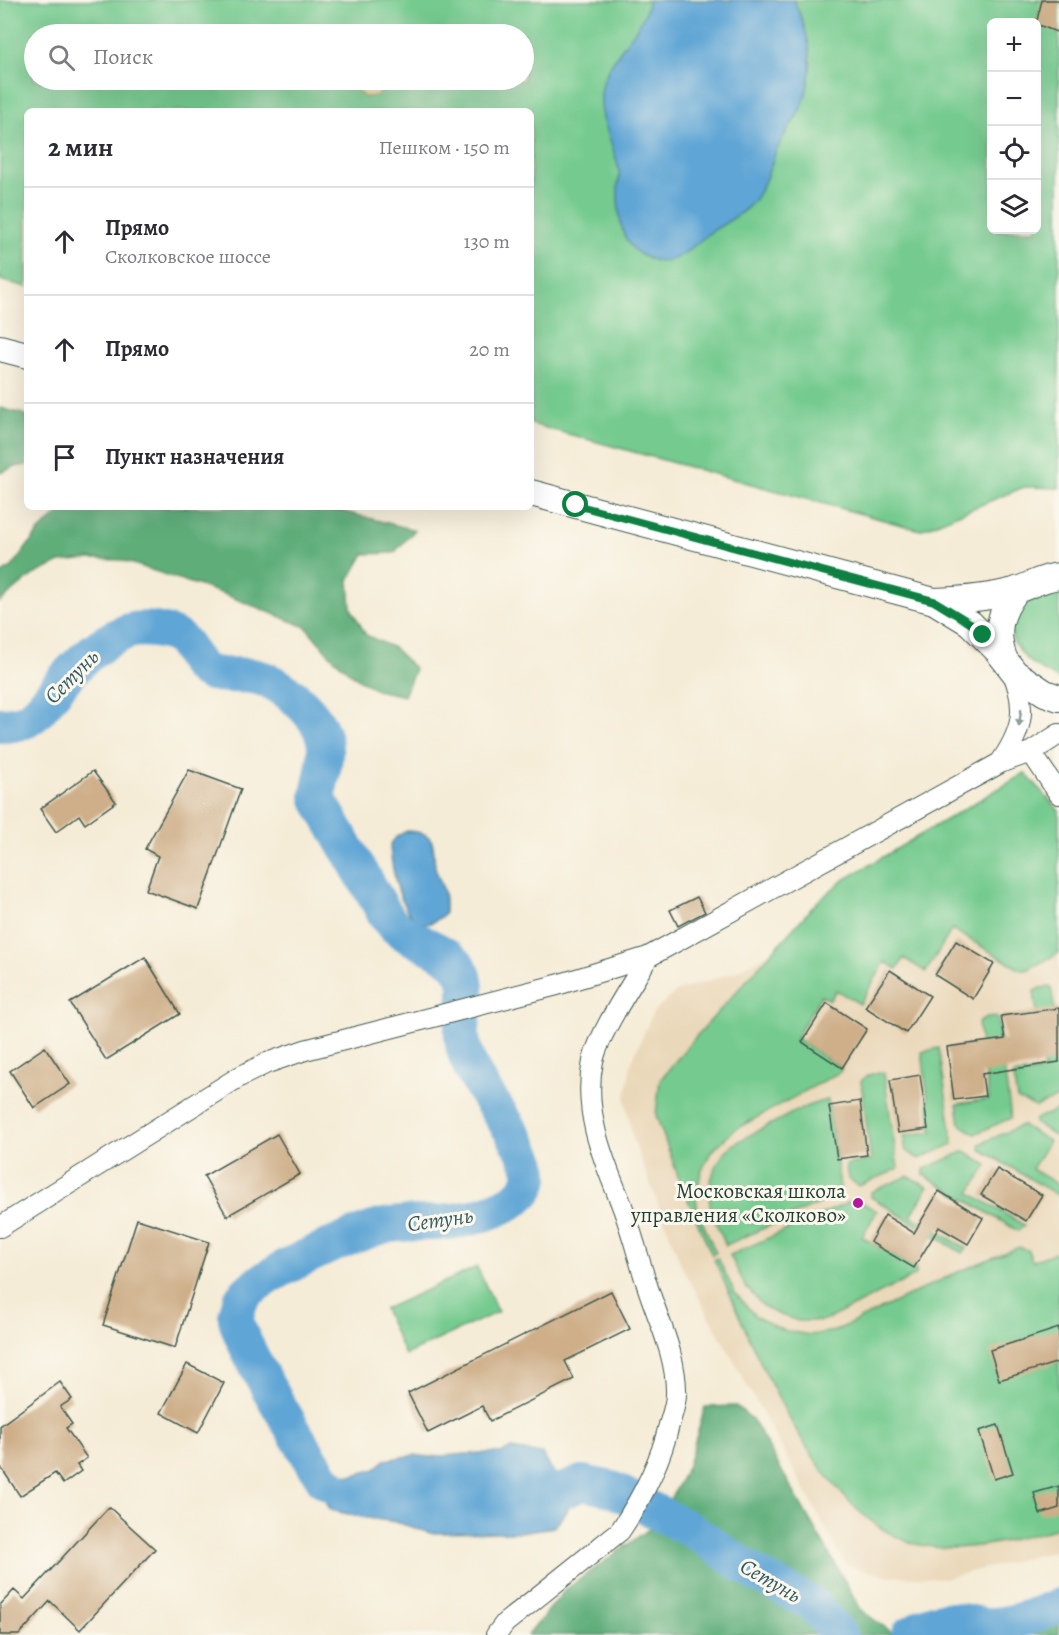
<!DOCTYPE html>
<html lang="ru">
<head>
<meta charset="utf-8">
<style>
  body { margin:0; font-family:Alegreya,serif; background:#f2f2f3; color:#2b2b33 }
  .controls { position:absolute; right:18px; top:18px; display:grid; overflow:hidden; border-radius:9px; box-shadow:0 6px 24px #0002 }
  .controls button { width:54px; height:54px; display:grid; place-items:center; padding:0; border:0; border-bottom:2px solid #e1e1e2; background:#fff; color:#2b2b33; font:30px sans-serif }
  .stop { position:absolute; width:18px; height:18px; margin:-14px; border:4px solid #0b8043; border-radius:50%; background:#fff }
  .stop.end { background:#0b8043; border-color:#fff; box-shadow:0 2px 6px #0008 }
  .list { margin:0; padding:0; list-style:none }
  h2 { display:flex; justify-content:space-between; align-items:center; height:78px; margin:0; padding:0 24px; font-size:26px }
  h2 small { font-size:20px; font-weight:400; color:#7c7c81 }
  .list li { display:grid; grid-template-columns:39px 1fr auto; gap:18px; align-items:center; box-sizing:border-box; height:108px; padding:0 24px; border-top:2px solid #e1e1e2 }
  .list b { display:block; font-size:22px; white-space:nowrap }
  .list p { margin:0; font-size:20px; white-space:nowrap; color:#7c7c81 }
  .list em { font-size:20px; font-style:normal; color:#7c7c81 }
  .icon { flex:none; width:33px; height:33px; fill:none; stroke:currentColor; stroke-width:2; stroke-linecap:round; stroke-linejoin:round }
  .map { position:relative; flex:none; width:1059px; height:1635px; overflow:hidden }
  .search { position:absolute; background:#fff; box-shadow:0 6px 24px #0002; left:24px; top:24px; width:510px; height:66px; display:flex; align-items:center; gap:15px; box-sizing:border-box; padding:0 21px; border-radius:33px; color:#7c7c81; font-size:22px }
  .panel { position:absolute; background:#fff; box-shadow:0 6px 24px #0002; left:24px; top:108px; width:510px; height:402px; border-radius:9px }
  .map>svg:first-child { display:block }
  .built { fill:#ead8ba }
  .green { fill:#74ca8f; stroke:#4a8462; stroke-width:1.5; fill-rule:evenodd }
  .forest { fill:#5fae7a; stroke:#3f7657; stroke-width:1.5 }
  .sand { fill:#eeda9e; stroke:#868c69; stroke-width:1.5 }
  .water { fill:#5fa5d5; stroke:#3f7184; stroke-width:1.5 }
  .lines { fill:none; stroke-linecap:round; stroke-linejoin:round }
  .river { stroke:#5fa5d5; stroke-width:36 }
  .building { fill:#ceaf89 }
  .minor-casing { stroke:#3f574c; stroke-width:22 }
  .tertiary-casing { stroke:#3f574c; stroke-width:28 }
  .minor { stroke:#fff; stroke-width:20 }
  .tertiary { stroke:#fff; stroke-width:26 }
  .oneway { fill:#8f9e9a }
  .route { stroke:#0b8043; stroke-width:8 }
  .poi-dot { fill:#b5179e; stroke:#fbf7ec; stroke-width:2 }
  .labels { text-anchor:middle; stroke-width:6; stroke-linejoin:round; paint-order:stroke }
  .poi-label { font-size:21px; fill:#1f3d34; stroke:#fbf7ec; text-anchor:end }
  .water-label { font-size:22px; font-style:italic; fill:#325c64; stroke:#fbf7ec }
</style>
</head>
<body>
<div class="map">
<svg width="1059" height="1635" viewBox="0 0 1059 1635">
  <rect width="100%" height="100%" fill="#fbf7ec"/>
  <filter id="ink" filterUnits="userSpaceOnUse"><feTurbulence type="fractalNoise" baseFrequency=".0167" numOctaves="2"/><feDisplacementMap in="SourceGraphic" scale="12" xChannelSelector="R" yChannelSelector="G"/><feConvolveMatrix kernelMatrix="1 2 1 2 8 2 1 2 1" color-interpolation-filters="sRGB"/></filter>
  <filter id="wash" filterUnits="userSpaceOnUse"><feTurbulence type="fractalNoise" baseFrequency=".008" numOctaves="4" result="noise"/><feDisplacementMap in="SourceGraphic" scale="24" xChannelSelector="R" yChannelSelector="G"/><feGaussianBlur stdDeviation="1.35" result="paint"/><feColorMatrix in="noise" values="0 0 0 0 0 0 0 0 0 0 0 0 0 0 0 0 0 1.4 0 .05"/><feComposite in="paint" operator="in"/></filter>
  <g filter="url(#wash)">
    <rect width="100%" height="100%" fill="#f5ecd7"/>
    <path class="built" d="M 1059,790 L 1059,1550 L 946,1578 L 886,1576 L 846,1565 L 682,1267 L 633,1139 L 625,1100 L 631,1063 L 653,1012 L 677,991 L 735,972 Z"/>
    <path class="green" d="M 0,0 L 1059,0 L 1059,488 L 1024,487 L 920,530 L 531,424 L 531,111 L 27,111 L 27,287 L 0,280 ZM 992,22 L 1036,22 L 1036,230 L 992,230 ZM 34,34 L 524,34 L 524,80 L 34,80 Z
      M 1059,588 L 1059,679 C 1043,672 1024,660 1015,644 C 1004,625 1022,597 1040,590 C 1045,587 1053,588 1059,588 Z
      M 1025,773 L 1059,811 L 1059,953 L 1027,970 L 1021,970 L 952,929 L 926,972 L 904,958 L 897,969 L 885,962 L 860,1004 L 836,990 L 830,1000 L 821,995 L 796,1038 L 842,1068 L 840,1072 L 734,1130 L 711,1152 L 701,1172 L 696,1198 L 698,1212 L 716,1253 L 712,1255 L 679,1179 L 656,1115 L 660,1080 L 692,1041 L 817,902 L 842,881 Z
      M 1051,987 L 1059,1039 L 1059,1097 L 1036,1107 L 1017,1099 L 1013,1075 L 1044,1070 L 1034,991 L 1040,988 Z
      M 997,1017 L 1011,1118 L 975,1134 L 960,1124 L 957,1104 L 989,1099 L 978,1023 L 986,1018 Z
      M 939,1048 L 953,1144 L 919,1159 L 906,1151 L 903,1136 L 932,1131 L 922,1052 Z
      M 879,1072 L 884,1073 L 898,1169 L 859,1186 L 848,1179 L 846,1165 L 871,1160 L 861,1081 L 869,1075 Z
      M 828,1100 L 841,1194 L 726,1245 C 713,1218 703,1201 714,1171 C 717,1164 721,1157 726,1151 C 738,1139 755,1133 769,1125 C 789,1115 806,1104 828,1100 Z
      M 1059,1109 L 1059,1138 L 1034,1123 L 1035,1119 Z
      M 1022,1125 L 1049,1141 L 1032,1169 L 1059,1185 L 1059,1196 L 980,1149 L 980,1144 Z
      M 965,1151 L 987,1165 L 970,1193 L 1024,1225 L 1018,1231 L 924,1175 L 924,1169 Z
      M 908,1176 L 928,1187 L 911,1216 L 966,1248 L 962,1253 L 871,1197 L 871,1192 Z
      M 856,1199 L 877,1211 L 862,1237 L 916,1269 L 916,1275 L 830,1318 L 820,1321 L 798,1321 L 775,1313 L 763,1306 L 745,1286 L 730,1255 Z
      M 1019,1247 L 1028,1250 L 1032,1261 L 1059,1251 L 1059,1528 C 1015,1539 970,1553 925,1546 C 820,1528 754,1346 714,1259 L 718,1258 L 735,1293 L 755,1316 L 782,1330 L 810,1335 L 835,1331 L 960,1271 Z
      M 477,1267 L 498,1312 L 405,1355 L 384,1309 Z"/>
    <path class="forest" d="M 0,408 L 27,415 L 27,465 L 14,467 L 0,473 Z
      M 66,507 L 326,507 L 415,530 L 394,553 L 364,554 L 349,580 L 351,608 L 366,635 L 394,648 L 415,669 L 404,696 L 376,690 L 351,674 L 328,653 L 306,627 L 221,593 L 121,560 L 91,559 L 60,562 L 33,575 L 0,602 L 0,574 L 12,567 L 38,532 Z
      M 736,1406 L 752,1419 L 862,1611 L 896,1635 L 528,1635 L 565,1590 L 660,1521 L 688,1465 L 705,1407 Z
      M 1059,1606 L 1059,1635 L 909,1635 C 920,1628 931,1621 943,1620 C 961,1618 978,1627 995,1625 C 1018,1623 1038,1614 1059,1606 Z"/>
    <path class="sand" d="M 350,80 L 381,80 L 384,85 L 384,89 L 376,96 L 364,97 L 355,89 Z"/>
    <path class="water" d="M 649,0 L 794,0 C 804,23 812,45 810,70 C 809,84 805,101 798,114 C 791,126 783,136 777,149 C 770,166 766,184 755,199 C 743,215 724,223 708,234 C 688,250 673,270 645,257 C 637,253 630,247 626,239 C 619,224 618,205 618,190 C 618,184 620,177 619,172 C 615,142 594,115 603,83 C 610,60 629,42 641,21 C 645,15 647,7 649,0 Z
      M 407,831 C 438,832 432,844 435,866 C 436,874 441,881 443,889 C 446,897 445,905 445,913 C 406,953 391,870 390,845 L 397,836 Z
      M 312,1441 L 326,1464 L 338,1473 L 350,1476 L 376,1469 L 385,1460 L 415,1455 L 429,1457 L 480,1453 L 500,1453 L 511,1449 L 542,1454 L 562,1485 L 571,1505 L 554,1527 L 520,1532 L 430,1533 L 396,1522 L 361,1517 L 331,1510 L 290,1447 Z"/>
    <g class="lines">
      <path class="river" d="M 0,725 C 9,725 18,724 27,720 C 39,713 46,701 55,690 C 74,666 99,641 129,631 C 143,627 171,630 182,641 C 192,651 193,666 207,672 C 223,678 241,673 257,677 C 281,682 316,712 323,736 C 329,754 321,777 318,795 L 320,802 L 388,919 C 408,943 442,946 458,966 C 475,987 460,1013 462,1037 C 463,1052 469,1066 477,1079 C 489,1101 534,1156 531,1177 C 528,1205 472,1219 448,1222 C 426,1225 403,1221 380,1227 C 354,1234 252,1277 241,1300 C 239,1304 237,1313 236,1317 C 236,1340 308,1455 324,1480 L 330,1484
        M 515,1497 L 565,1490 L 582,1483 L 612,1489 L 693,1531 L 756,1574 L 812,1604 L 840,1635
        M 909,1635 C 920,1628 931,1621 943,1620 C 961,1618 978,1627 995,1625 C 1018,1623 1038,1614 1059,1606"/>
    </g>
    <g id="blocks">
      <path class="building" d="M 1042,0 L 1059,0 L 1059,33 L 1036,24 Z
        M 189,770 L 241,789 L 198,909 L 146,890 L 158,856 L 145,849 Z
        M 93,771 L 116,802 L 85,824 L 79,815 L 56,832 L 40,809 Z
        M 697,897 L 705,912 L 678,926 L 670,910 Z
        M 956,941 L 994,964 L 973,999 L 935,975 Z
        M 145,957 L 180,1014 L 106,1060 L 70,1003 Z
        M 890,970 L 930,996 L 906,1033 L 865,1007 Z
        M 827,1003 L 867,1029 L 842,1068 L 802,1042 Z
        M 1059,1008 L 1059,1062 L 982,1074 L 985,1096 L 954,1100 L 947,1047 L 1005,1039 L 1001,1016 Z
        M 45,1047 L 70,1084 L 34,1108 L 10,1071 Z
        M 920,1075 L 928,1129 L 898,1133 L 890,1080 Z
        M 860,1101 L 867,1155 L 837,1159 L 829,1106 Z
        M 277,1134 L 300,1174 L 227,1216 L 204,1176 Z
        M 997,1169 L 1042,1195 L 1026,1221 L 981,1195 Z
        M 939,1191 L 983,1218 L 968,1244 L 939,1227 L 914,1268 L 870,1242 L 885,1215 L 914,1233 Z
        M 137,1219 L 209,1242 L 175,1348 L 103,1325 Z
        M 611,1291 L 630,1329 L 565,1361 L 574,1379 L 490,1421 L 482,1406 L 428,1433 L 408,1393 Z
        M 1059,1328 L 1059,1362 L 999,1380 L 990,1350 Z
        M 187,1364 L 224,1383 L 198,1433 L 161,1413 Z
        M 60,1382 L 72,1399 L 60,1407 L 72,1424 L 66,1428 L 87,1458 L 77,1465 L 81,1471 L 63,1484 L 55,1473 L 20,1496 L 0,1466 L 0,1426 Z
        M 998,1425 L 1013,1473 L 994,1479 L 979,1431 Z
        M 1059,1486 L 1059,1508 L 1040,1514 L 1034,1493 Z
        M 109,1507 L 155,1549 L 80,1630 L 50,1601 L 19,1635 L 0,1635 L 0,1605 L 14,1590 L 24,1599 Z"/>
    </g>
  </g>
  <g filter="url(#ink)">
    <use href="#blocks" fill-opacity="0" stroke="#3f574c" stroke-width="1.5"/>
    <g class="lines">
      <defs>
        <path id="minor" d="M 1031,752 L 1059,794
          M 1000,763 C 1023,730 1028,707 1011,669
          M 0,1227 L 239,1077 L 267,1063 L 305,1050 L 557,985 L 648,957 L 1000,763 L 1031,752 L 1059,734
          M 496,1635 L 505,1623 L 620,1531 C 642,1498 660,1464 669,1425 C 672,1415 676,1404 676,1394 C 677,1358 659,1322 648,1288 C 638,1258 631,1227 619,1198 C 601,1154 583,1109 593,1061 C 600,1031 632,985 648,957"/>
        <path id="tertiary" d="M 0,348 L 27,355
          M 531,493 L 934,601 C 961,600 988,598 1014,591 C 1030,586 1041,578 1059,576
          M 934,601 L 970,623 L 997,650 L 1015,673 L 1045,693 L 1059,698
          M 1004,658 C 994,632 1000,611 1017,590"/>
      </defs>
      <use href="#minor" class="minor-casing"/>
      <use href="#tertiary" class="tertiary-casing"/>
      <use href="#minor" class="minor"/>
      <use href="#tertiary" class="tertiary"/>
    </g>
    <defs><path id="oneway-solid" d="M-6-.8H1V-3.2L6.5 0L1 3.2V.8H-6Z" transform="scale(1.5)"/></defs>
    <use class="oneway" href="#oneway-solid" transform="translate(1020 718) rotate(98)"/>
  </g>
  <g class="lines" filter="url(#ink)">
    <path class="route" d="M 576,505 L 934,601 L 970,623 L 983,635"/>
  </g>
  <circle class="poi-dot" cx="858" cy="1203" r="6"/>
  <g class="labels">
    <g class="poi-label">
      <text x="846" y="1198">Московская школа<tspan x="846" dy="24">управления «Сколково»</tspan></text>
    </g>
    <g class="water-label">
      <text transform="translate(71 676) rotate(-45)" y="8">Сетунь</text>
      <text transform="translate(440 1219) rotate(-8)" y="8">Сетунь</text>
      <text transform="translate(771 1580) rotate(30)" y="8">Сетунь</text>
    </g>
  </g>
</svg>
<div class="controls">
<button>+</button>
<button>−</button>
<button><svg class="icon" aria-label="locate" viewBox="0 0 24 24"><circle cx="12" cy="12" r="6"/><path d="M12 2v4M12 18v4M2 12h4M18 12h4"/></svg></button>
<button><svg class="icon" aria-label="layers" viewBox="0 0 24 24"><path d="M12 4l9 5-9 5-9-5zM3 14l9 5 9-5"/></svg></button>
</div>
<div class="stop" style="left:576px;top:505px"></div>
<div class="stop end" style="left:983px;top:635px"></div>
<div class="search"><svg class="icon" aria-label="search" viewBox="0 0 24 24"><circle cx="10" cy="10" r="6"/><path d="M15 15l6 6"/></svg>Поиск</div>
<section class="panel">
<h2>2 мин<small>Пешком · 150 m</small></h2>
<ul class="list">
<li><svg class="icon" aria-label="ahead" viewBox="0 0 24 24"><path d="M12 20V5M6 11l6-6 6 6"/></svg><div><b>Прямо</b><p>Сколковское шоссе</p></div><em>130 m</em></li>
<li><svg class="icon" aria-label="ahead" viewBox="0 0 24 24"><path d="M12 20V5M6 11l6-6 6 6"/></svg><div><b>Прямо</b></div><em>20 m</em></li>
<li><svg class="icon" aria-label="arrive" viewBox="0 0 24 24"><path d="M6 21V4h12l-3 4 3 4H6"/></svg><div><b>Пункт назначения</b></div></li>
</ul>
</section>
</div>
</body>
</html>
